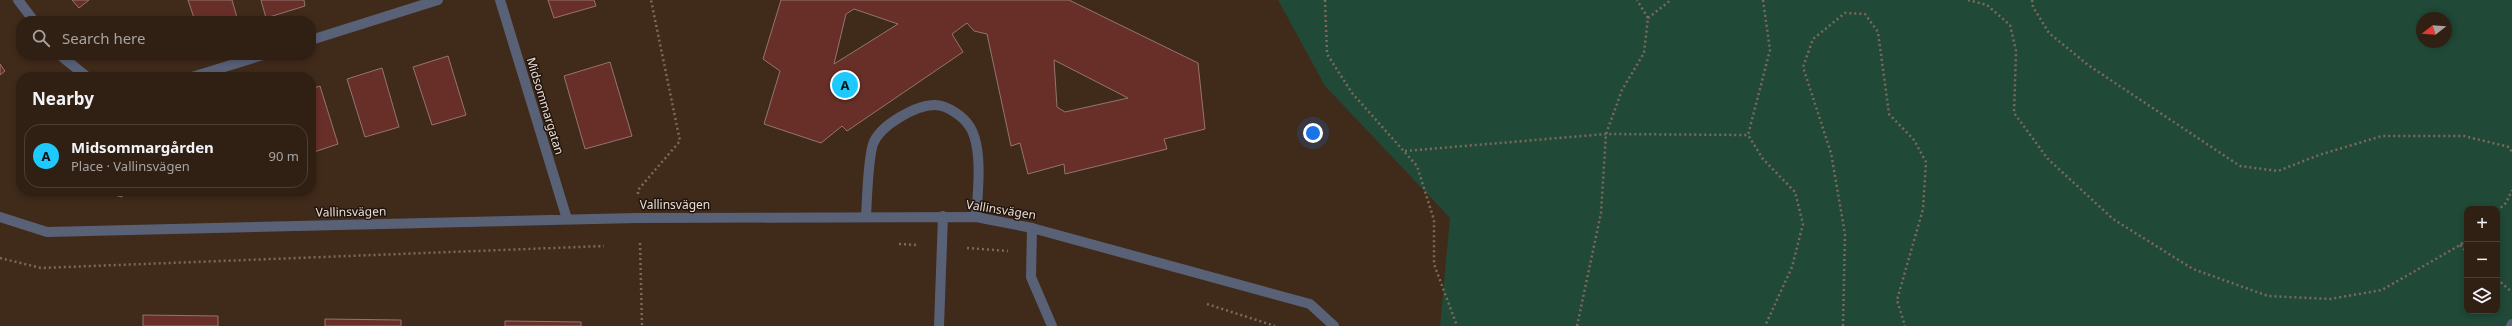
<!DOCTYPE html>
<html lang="en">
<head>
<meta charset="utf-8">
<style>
  body { margin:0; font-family:"Noto Sans",sans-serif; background:#38281d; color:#f1f3f6 }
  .controls { position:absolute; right:12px; bottom:12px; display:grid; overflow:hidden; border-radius:8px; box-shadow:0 2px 6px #0003 }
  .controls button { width:36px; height:36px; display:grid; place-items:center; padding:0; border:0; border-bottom:1px solid #4b3e34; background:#302014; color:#f1f3f6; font:20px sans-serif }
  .compass { position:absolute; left:2416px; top:12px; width:36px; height:36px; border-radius:50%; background:#302014; box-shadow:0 2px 6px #0003; rotate:253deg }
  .you { position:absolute; left:1313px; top:133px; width:14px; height:14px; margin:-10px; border:3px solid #fff; border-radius:50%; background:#1a73e8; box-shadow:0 0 0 6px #1a73e833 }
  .badge { display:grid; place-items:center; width:26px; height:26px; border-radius:50%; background:#1dc9fd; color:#111; font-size:13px; font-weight:700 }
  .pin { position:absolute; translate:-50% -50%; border:2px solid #fff; box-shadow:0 1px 4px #0006 }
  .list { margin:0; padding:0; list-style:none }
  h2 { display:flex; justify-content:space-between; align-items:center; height:52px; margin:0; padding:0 16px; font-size:17px }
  h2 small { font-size:13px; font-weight:400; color:#a8a3a0 }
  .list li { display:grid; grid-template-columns:26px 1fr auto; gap:12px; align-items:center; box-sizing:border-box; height:64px; margin:0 8px 8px; padding:0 8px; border:1px solid #4b3e34; border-radius:16px }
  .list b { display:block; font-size:15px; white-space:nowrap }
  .list p { margin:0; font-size:13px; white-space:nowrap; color:#a8a3a0 }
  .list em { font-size:13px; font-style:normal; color:#a8a3a0 }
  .icon { flex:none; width:22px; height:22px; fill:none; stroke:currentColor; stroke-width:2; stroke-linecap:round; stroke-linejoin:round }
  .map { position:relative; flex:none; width:2512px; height:326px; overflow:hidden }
  .search { position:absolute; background:#302014; box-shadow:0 2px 6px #0003; left:16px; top:16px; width:300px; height:44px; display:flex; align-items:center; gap:10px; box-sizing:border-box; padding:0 14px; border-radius:16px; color:#a8a3a0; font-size:15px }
  .panel { position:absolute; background:#302014; box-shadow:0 2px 6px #0003; left:16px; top:72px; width:300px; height:124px; border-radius:16px }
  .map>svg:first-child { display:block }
  .green { fill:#204937; fill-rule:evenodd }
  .building { fill:#682f29; stroke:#95746f; fill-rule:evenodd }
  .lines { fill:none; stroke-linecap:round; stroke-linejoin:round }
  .path { stroke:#7d695c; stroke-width:2.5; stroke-dasharray:2 3; stroke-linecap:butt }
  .service { stroke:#596177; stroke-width:10 }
  .minor { stroke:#596177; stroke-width:10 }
  .labels { text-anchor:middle; stroke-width:3; stroke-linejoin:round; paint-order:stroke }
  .street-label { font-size:12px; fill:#ebdcd2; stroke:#1f150e }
</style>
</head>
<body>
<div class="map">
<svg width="2512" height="326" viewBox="0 0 2512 326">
  <rect width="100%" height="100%" fill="#402a1a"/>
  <path class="green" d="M 1278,0 L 2512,0 L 2512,326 L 1440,326 L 1450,218 L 1325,86 ZM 2422,18 L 2446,18 L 2446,42 L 2422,42 ZM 2467,209 L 2497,209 L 2497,311 L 2467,311 Z"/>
  <path class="building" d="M 72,0 L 89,0 L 79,8 Z
    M 188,0 L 232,0 L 238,21 L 195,21 Z
    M 261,0 L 304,0 L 305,6 L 266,18 Z
    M 548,0 L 594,0 L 596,6 L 554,18 Z
    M 781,0 L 1069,0 L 1198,63 L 1205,129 L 1164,139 L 1167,149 L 1065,174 L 1064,164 L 1028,174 L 1020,143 L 1011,146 L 987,34 L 974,31 L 967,23 L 952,34 L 963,52 L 847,131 L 842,126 L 821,143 L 764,124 L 780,71 L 763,59 ZM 854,9 L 898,24 L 834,64 L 846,14 ZM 1054,60 L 1128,98 L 1065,112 L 1057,107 Z
    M 448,56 L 466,115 L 432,125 L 413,67 Z
    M 610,62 L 632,136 L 585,149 L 564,76 Z
    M 0,64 L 5,71 L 0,75 Z
    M 382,68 L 399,127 L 365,137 L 347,79 Z
    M 320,86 L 338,144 L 311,153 L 311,89 Z
    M 98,191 L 124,191 L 122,197 Z
    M 168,191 L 204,191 L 204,192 L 168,195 Z
    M 143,315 L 218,316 L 218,326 L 143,326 Z
    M 325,319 L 401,320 L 401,326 L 325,326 Z
    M 505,321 L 581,322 L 581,326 L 505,326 Z"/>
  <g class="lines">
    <path class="path" d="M 1325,0 L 1327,54 L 1352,93 L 1417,166 L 1434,220 L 1434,264 L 1457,326
      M 1763,0 L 1770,50 L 1748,135 L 1763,159 L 1795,192 L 1803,224 L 1792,267 L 1765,326
      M 1968,0 L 1987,5 L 2010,25 L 2016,51 L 2014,113 L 2048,159 L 2113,219 L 2193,269 L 2268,296 L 2330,299 L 2382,290 L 2460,245 L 2467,239
      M 2032,0 L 2033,7 L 2049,33 L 2088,65 L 2240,166 L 2278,171 L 2319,155 L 2382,136 L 2464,136 L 2509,147 L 2512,152
      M 1648,18 L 1671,0
      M 1405,151 L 1606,134 L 1748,135
      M 638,194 L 638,190 L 680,141 L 651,0
      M 2497,211 L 2506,203 L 2512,190
      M 640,243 L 642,326
      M 899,244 L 918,245
      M 2460,245 L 2467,252
      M 967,248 L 1008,251
      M 0,258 L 41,268 L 604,246
      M 2497,279 L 2512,292
      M 1207,304 L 1275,326
      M 1577,326 L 1601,213 L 1606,134 L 1622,90 L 1644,53 L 1648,18 L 1637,0
      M 1843,326 L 1845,234 L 1831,153 L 1803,67 L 1813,39 L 1845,13 L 1865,14 L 1878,32 L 1889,114 L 1914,140 L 1926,162 L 1923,209 L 1897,300 L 1905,326"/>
    <path class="service" d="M 866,217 C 867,199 868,159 873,144 C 880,125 916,105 935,105 C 947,105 964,117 970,127 C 983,148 978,193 976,217
      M 1032,228 L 1031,277 L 1052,326
      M 939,326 L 943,216
      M 2511,326 L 2512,324"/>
    <path class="minor" d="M 18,0 L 34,21
      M 500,0 L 567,219
      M 311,40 L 438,0
      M 60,55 L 87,77
      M 192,77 L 263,55
      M 0,217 L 47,232 L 637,218 L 976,217 L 1032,228 L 1310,304 L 1334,326"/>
  </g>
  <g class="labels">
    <g class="street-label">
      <text transform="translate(545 106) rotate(73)" y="4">Midsommargatan</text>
      <text x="675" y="209">Vallinsvägen</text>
      <text transform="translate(1001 210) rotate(9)" y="4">Vallinsvägen</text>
      <text transform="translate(351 212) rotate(-1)" y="4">Vallinsvägen</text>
    </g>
  </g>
</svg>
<div class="controls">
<button>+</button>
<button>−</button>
<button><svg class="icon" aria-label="layers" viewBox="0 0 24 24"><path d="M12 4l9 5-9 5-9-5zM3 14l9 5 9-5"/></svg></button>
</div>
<svg class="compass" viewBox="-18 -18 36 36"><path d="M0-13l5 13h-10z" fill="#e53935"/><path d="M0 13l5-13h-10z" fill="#a8a3a0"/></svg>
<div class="you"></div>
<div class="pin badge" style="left:845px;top:85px">A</div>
<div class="search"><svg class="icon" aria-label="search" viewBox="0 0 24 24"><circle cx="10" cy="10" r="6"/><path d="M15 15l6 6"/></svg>Search here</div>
<section class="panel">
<h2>Nearby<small></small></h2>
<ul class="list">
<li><span class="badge">A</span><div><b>Midsommargården</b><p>Place · Vallinsvägen</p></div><em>90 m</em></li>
</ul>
</section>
</div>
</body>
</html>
